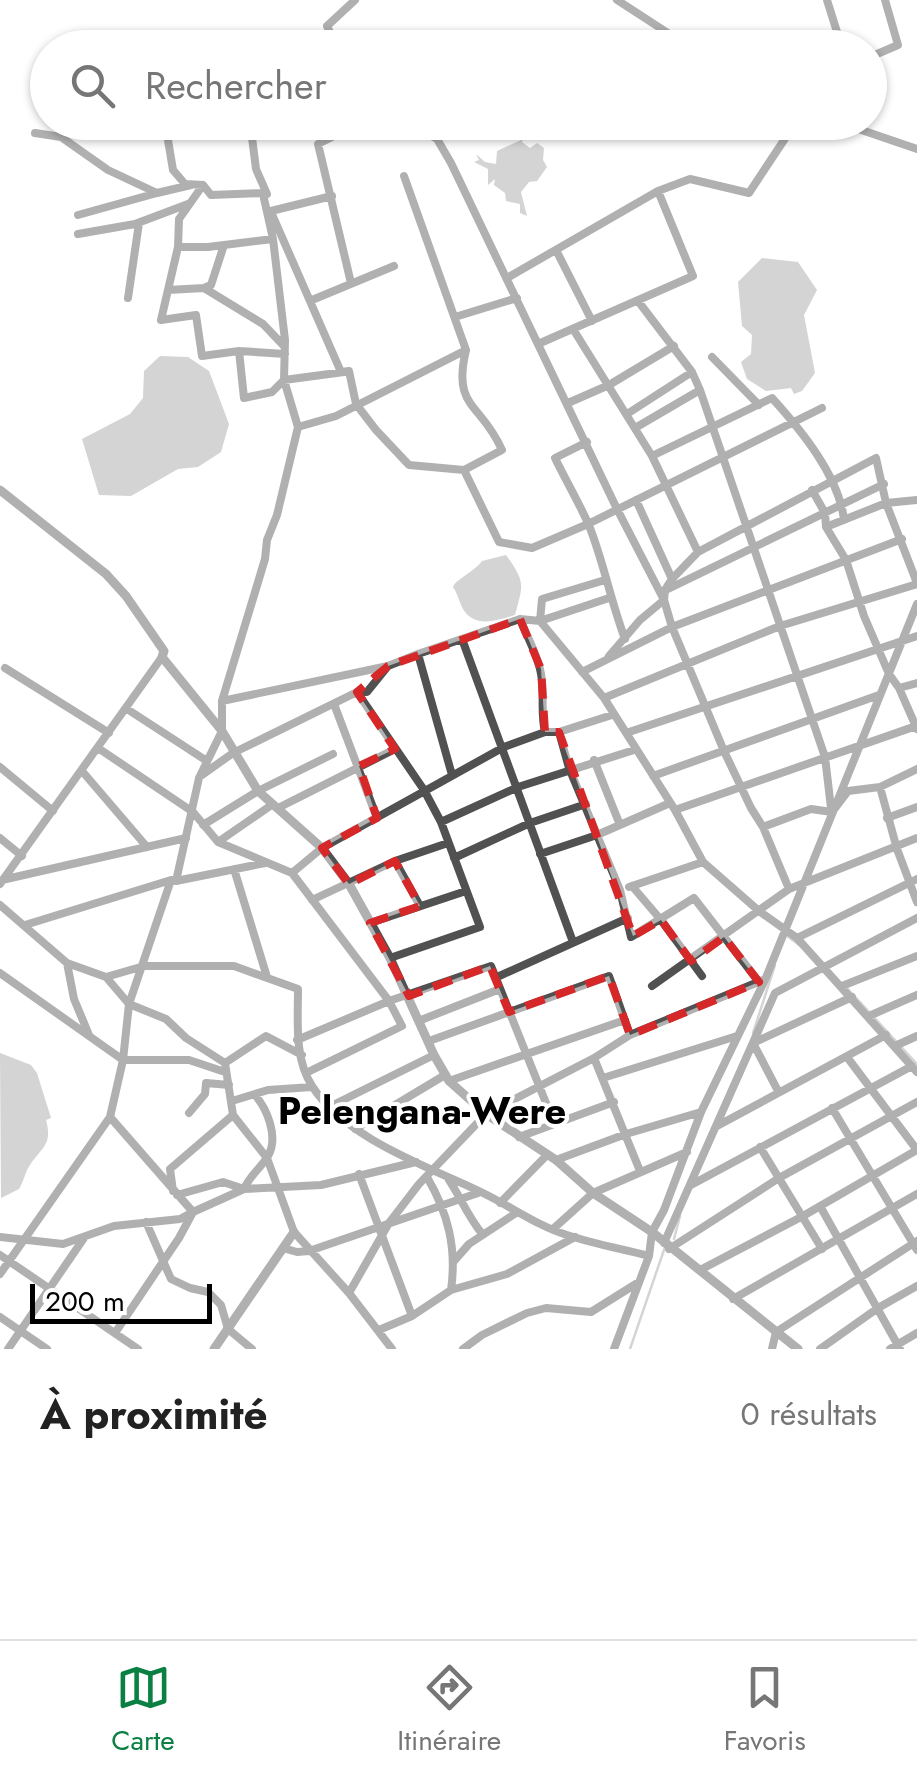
<!DOCTYPE html>
<html lang="fr">
<head>
<meta charset="utf-8">
<style>
  body { margin:0; font-family:Jost,sans-serif; background:#f2f2f2; color:#222 }
  .scale { position:absolute; left:30px; bottom:25px; width:182px; box-sizing:border-box; padding-left:10px; border:5px solid #000; border-top:0; font-size:28px; line-height:35px; white-space:nowrap; color:#000; -webkit-text-stroke:8px #fff; paint-order:stroke }
  .list { margin:0; padding:0; list-style:none }
  h2 { display:flex; justify-content:space-between; align-items:center; height:130px; margin:0; padding:0 40px; font-size:42px }
  h2 small { font-size:32px; font-weight:400; color:#767676 }
  .icon { flex:none; width:55px; height:55px; fill:none; stroke:currentColor; stroke-width:2; stroke-linecap:round; stroke-linejoin:round }
  .map { position:relative; flex:none; width:917px; height:1349px; overflow:hidden }
  .search { position:absolute; background:#fff; box-shadow:0 2px 8px #0004; left:30px; right:30px; top:30px; height:110px; display:flex; align-items:center; gap:25px; box-sizing:border-box; padding:0 35px; border-radius:55px; color:#767676; font-size:38px }
  .sheet { height:290px; background:#fff }
  nav { display:flex; justify-content:space-around; align-items:center; box-sizing:border-box; height:140px; border-top:2px solid #e0e0e0; background:#fff; font-size:28px; color:#767676 }
  nav a { display:grid; justify-items:center; gap:5px }
  nav .on { color:#0b8043 }
  .map>svg:first-child { display:block }
  .water { fill:#9f9f9f }
  .lines { fill:none; stroke-linecap:round; stroke-linejoin:round }
  .stream { stroke:#9f9f9f; stroke-width:2.5 }
  .minor { stroke:#515151; stroke-width:8 }
  .tertiary { stroke:#515151; stroke-width:9 }
  .marked { fill:none; stroke:#d62828; stroke-width:8; stroke-dasharray:20 12; stroke-linejoin:round }
  .labels { text-anchor:middle; stroke-width:8; stroke-linejoin:round; paint-order:stroke }
  .district-label { font-size:38px; font-weight:bold; fill:#000; stroke:#fff }
</style>
</head>
<body>
<div class="map">
<svg width="917" height="1349" viewBox="0 0 917 1349">
  <rect width="100%" height="100%" fill="#fff"/>
  <path class="water" d="M 523,139 L 522,142 L 530,148 L 537,143 L 544,148 L 543,160 L 547,167 L 537,181 L 529,182 L 521,192 L 527,216 L 520,213 L 520,204 L 506,201 L 505,193 L 494,185 L 495,179 L 488,185 L 488,169 L 474,162 L 479,160 L 476,154 L 485,162 L 496,164 L 497,151 Z
    M 762,258 L 798,262 L 817,290 L 804,315 L 815,373 L 802,391 L 794,394 L 791,388 L 766,391 L 747,379 L 741,362 L 751,354 L 752,335 L 742,326 L 738,282 Z
    M 160,356 L 188,357 L 209,371 L 229,424 L 221,452 L 198,467 L 178,469 L 131,496 L 99,495 L 82,439 L 130,414 L 143,398 L 144,371 Z
    M 506,555 C 526,583 523,584 515,615 C 498,620 475,629 463,609 C 459,602 458,594 453,587 C 456,579 474,572 482,561 Z
    M 0,1053 L 31,1065 L 37,1073 L 51,1118 L 46,1120 C 53,1145 41,1148 30,1165 C 25,1172 24,1181 19,1189 L 1,1198 Z"/>
  <g class="lines">
    <path class="stream" d="M 786,935 L 799,945
      M 846,987 L 917,1064
      M 753,1033 L 775,965
      M 674,1239 L 680,1216
      M 630,1349 L 665,1247"/>
    <path class="minor" d="M 617,0 L 691,48
      M 827,0 L 842,48
      M 337,48 L 327,26 L 355,0
      M 870,57 L 898,45 L 885,0
      M 165,122 L 173,170 L 185,184 L 203,185 L 211,195 L 264,193
      M 408,122 L 437,139 L 451,163 L 617,509 L 664,600 L 672,627 L 724,751 L 751,808 L 763,827 L 789,889
      M 838,122 L 917,149
      M 35,133 L 61,137 L 108,170 L 157,193 L 191,185
      M 404,176 L 466,350 C 452,409 481,402 502,450 L 464,470
      M 203,185 L 179,219 L 178,247 L 161,320 L 196,315 L 202,356 L 239,351 L 244,398 L 272,392 L 284,380 L 344,372
      M 271,211 L 332,196
      M 271,212 L 341,372 L 349,371 L 356,404 L 376,430 L 409,465 L 464,470 L 499,542 L 532,548 L 588,524 L 822,408
      M 78,215 L 157,193
      M 78,234 L 135,224 L 188,204
      M 178,247 L 208,247 L 273,239
      M 556,250 L 592,321
      M 507,278 L 658,191 L 690,179 L 749,193 L 796,122
      M 351,283 L 318,144 L 362,122
      M 204,288 L 211,285 L 224,245
      M 168,290 L 204,288 L 263,324 L 284,346
      M 128,298 L 139,223
      M 312,300 L 394,266
      M 638,301 L 692,372 L 700,390 L 825,757 L 831,808
      M 455,317 L 517,298
      M 573,329 L 652,456 L 698,552
      M 538,344 L 693,276 L 658,191
      M 239,351 L 285,354
      M 712,357 L 759,405
      M 568,403 L 609,385 L 674,346
      M 627,414 L 692,372
      M 298,427 L 336,416 L 466,350
      M 635,428 L 700,390
      M 587,442 L 555,458 C 566,481 580,504 590,528 C 604,564 611,602 625,639
      M 652,456 L 772,398 C 801,430 839,476 844,520
      M 812,490 L 825,513 L 826,527 L 846,560 L 864,616 L 889,674 L 899,688 L 917,729
      M 636,500 L 672,579
      M 826,527 L 886,503 L 917,500
      M 605,580 L 542,599 L 540,621 L 604,698 L 675,810 L 703,862 L 759,911 L 797,938 L 917,1072
      M 668,589 L 884,484
      M 520,619 C 527,637 538,655 541,674 C 545,694 540,711 545,732
      M 462,639 L 573,942
      M 418,654 L 452,775
      M 609,656 L 640,620 L 664,600 L 665,590 L 672,579 L 698,552 L 876,458 L 886,503 L 917,583
      M 5,668 L 109,733
      M 582,672 L 672,627 L 902,539
      M 899,688 L 917,683
      M 604,698 L 780,626 L 917,584
      M 222,701 L 388,666
      M 334,704 L 377,818
      M 127,709 L 207,761
      M 559,732 L 569,768 L 620,890 L 631,937 L 694,898 L 759,982
      M 626,733 L 917,636
      M 98,748 L 193,812 L 218,842 L 292,873 L 389,1001 L 402,1026 L 306,1073
      M 594,760 L 620,825
      M 0,767 L 53,811
      M 82,771 L 147,847
      M 202,775 L 233,753 L 357,692
      M 653,776 L 879,695
      M 880,787 L 897,849 L 917,902
      M 278,808 L 395,749
      M 675,810 L 916,726
      M 887,818 L 917,807
      M 441,822 L 518,787 L 634,750
      M 203,825 L 258,791 L 333,754
      M 763,827 L 811,809 L 832,812 L 848,791 L 880,787 L 917,769
      M 0,838 L 22,856
      M 218,842 L 273,804
      M 540,854 L 597,835 L 670,803
      M 454,858 L 530,823 L 586,804
      M 395,861 L 420,906
      M 234,869 L 267,977
      M 292,873 L 322,848 L 504,747 L 545,732 L 559,732 L 612,715
      M 2,880 L 186,838
      M 176,881 L 265,863
      M 0,884 L 162,657
      M 632,886 L 661,920 L 702,976
      M 629,887 L 703,862
      M 312,900 L 395,861 L 448,843
      M 0,905 L 67,963 L 106,977 L 129,1004 L 166,1019 L 186,1038 L 225,1063 L 233,1115 L 267,1158 L 294,1232 L 349,1293 L 392,1349
      M 370,923 L 466,891
      M 25,925 L 171,880
      M 797,938 L 917,879
      M 390,958 L 480,927 L 441,822 L 424,790 L 357,692 L 367,692 L 388,666 L 418,654 L 520,619 L 540,621 L 609,598
      M 67,963 L 74,999 L 89,1035
      M 0,973 L 123,1060 L 189,1060 L 225,1072
      M 106,977 L 144,966 L 234,966 L 298,989 C 298,1021 294,1058 312,1086 C 347,1140 430,1167 485,1194 C 513,1208 538,1226 567,1235 C 594,1244 622,1249 649,1256
      M 495,978 L 628,918
      M 652,986 L 789,889 L 917,838
      M 842,986 L 917,956
      M 869,1016 L 917,995
      M 421,1020 L 500,989
      M 297,1040 L 389,1001 L 491,966 L 554,1123
      M 429,1041 L 609,976 L 630,1035
      M 895,1046 L 917,1036
      M 847,1057 L 917,1150
      M 594,1058 L 640,1171
      M 225,1063 L 266,1036 L 302,1055
      M 603,1078 L 737,1036
      M 449,1081 L 625,1020
      M 778,1091 L 753,1043 L 852,997
      M 232,1101 L 268,1090 L 312,1087
      M 331,1106 L 434,1055
      M 832,1108 L 917,1250
      M 189,1113 L 205,1094 L 206,1083 L 229,1085
      M 717,1126 L 886,1035
      M 355,1129 L 445,1075
      M 519,1137 L 614,1102
      M 760,1147 L 822,1249
      M 556,1160 L 626,1134 L 701,1112
      M 359,1174 L 412,1316
      M 427,1177 C 448,1213 457,1248 451,1290
      M 449,1180 C 461,1198 468,1217 483,1235
      M 691,1185 L 912,1066
      M 173,1191 L 170,1169 L 233,1115
      M 177,1195 L 223,1182 L 244,1189 C 250,1175 261,1168 268,1156 C 279,1137 267,1109 255,1095
      M 500,1203 L 547,1155
      M 820,1206 L 900,1349
      M 146,1222 L 171,1279 L 190,1288 L 208,1292 L 221,1305 L 228,1329 L 252,1349
      M 553,1229 L 593,1193 L 687,1152
      M 0,1237 L 63,1244 L 114,1226 L 180,1219 L 193,1212 L 110,1117
      M 664,1243 L 775,993 L 917,918
      M 283,1248 L 297,1252 L 309,1251 L 478,1193
      M 669,1249 L 779,1178 L 917,1102
      M 0,1255 L 138,1349
      M 454,1261 L 469,1244 L 516,1213
      M 700,1270 L 803,1216 L 917,1150
      M 0,1274 L 110,1117 L 123,1060 L 129,1004 L 171,880 L 176,881 L 199,778 L 222,731 L 222,701 L 265,559 L 267,540 L 277,515 L 298,427 L 284,380 L 285,340 L 273,239 L 263,194 L 267,194 L 256,169 L 250,122
      M 349,1293 L 389,1223 L 419,1184 L 486,1114 L 594,1058 L 630,1035 L 763,980
      M 733,1299 L 917,1194
      M 0,1317 L 47,1349
      M 379,1330 L 412,1316 L 451,1290 L 507,1274 L 575,1237
      M 115,1333 L 179,1238 L 193,1212 L 244,1189 L 321,1185 L 416,1162
      M 8,1349 L 84,1238
      M 463,1349 L 482,1335 L 527,1313 L 546,1308 L 591,1312 L 639,1282
      M 614,1349 L 649,1256 L 652,1232 L 664,1210 L 701,1112 L 765,980 L 917,604
      M 772,1349 L 776,1332 L 917,1241
      M 820,1349 L 878,1308 L 917,1286
      M 890,1349 L 917,1333"/>
    <path class="tertiary" d="M 0,490 L 106,574 L 126,596 L 164,651 L 162,657 L 222,731 L 258,791 L 322,848 L 349,884 L 390,958 L 434,1055 L 449,1081 L 486,1114 L 556,1160 L 593,1193 L 652,1232 L 798,1349
      M 214,1349 L 294,1232"/>
  </g>
  <path d="M0 0H917V1349H0ZM 520,619 L 541,669 L 545,732 L 559,732 L 633,936 L 661,920 L 691,961 L 724,937 L 759,982 L 630,1035 L 609,976 L 509,1012 L 490,966 L 409,996 L 370,923 L 420,906 L 395,861 L 349,884 L 322,848 L 377,818 L 359,766 L 395,749 L 357,692 L 388,666 Z" fill="#fff" fill-opacity=".55" fill-rule="evenodd"/>
  <path class="marked" d="M 520,619 L 541,669 L 545,732 L 559,732 L 633,936 L 661,920 L 691,961 L 724,937 L 759,982 L 630,1035 L 609,976 L 509,1012 L 490,966 L 409,996 L 370,923 L 420,906 L 395,861 L 349,884 L 322,848 L 377,818 L 359,766 L 395,749 L 357,692 L 388,666 Z"/>
  <g class="labels">
    <g class="district-label">
      <text x="422" y="1124">Pelengana-Were</text>
    </g>
  </g>
</svg>
<div class="scale">200 m</div>
<div class="search"><svg class="icon" aria-label="search" viewBox="0 0 24 24"><circle cx="10" cy="10" r="6"/><path d="M15 15l6 6"/></svg>Rechercher</div>
</div>
<section class="sheet">
<h2>À proximité<small>0 résultats</small></h2>
<ul class="list">
</ul>
</section>
<nav>
<a class="on"><svg class="icon" aria-label="map" viewBox="0 0 24 24"><path d="M3 6l6-2 6 2 6-2v14l-6 2-6-2-6 2zM9 4v14M15 6v14"/></svg>Carte</a>
<a><svg class="icon" aria-label="directions" viewBox="0 0 24 24"><path d="M12 3l9 9-9 9-9-9zM9 14v-3h6M13 9l2 2-2 2"/></svg>Itinéraire</a>
<a><svg class="icon" aria-label="saved" viewBox="0 0 24 24"><path d="M7 4h10v16l-5-4-5 4z"/></svg>Favoris</a>
</nav>
</body>
</html>
